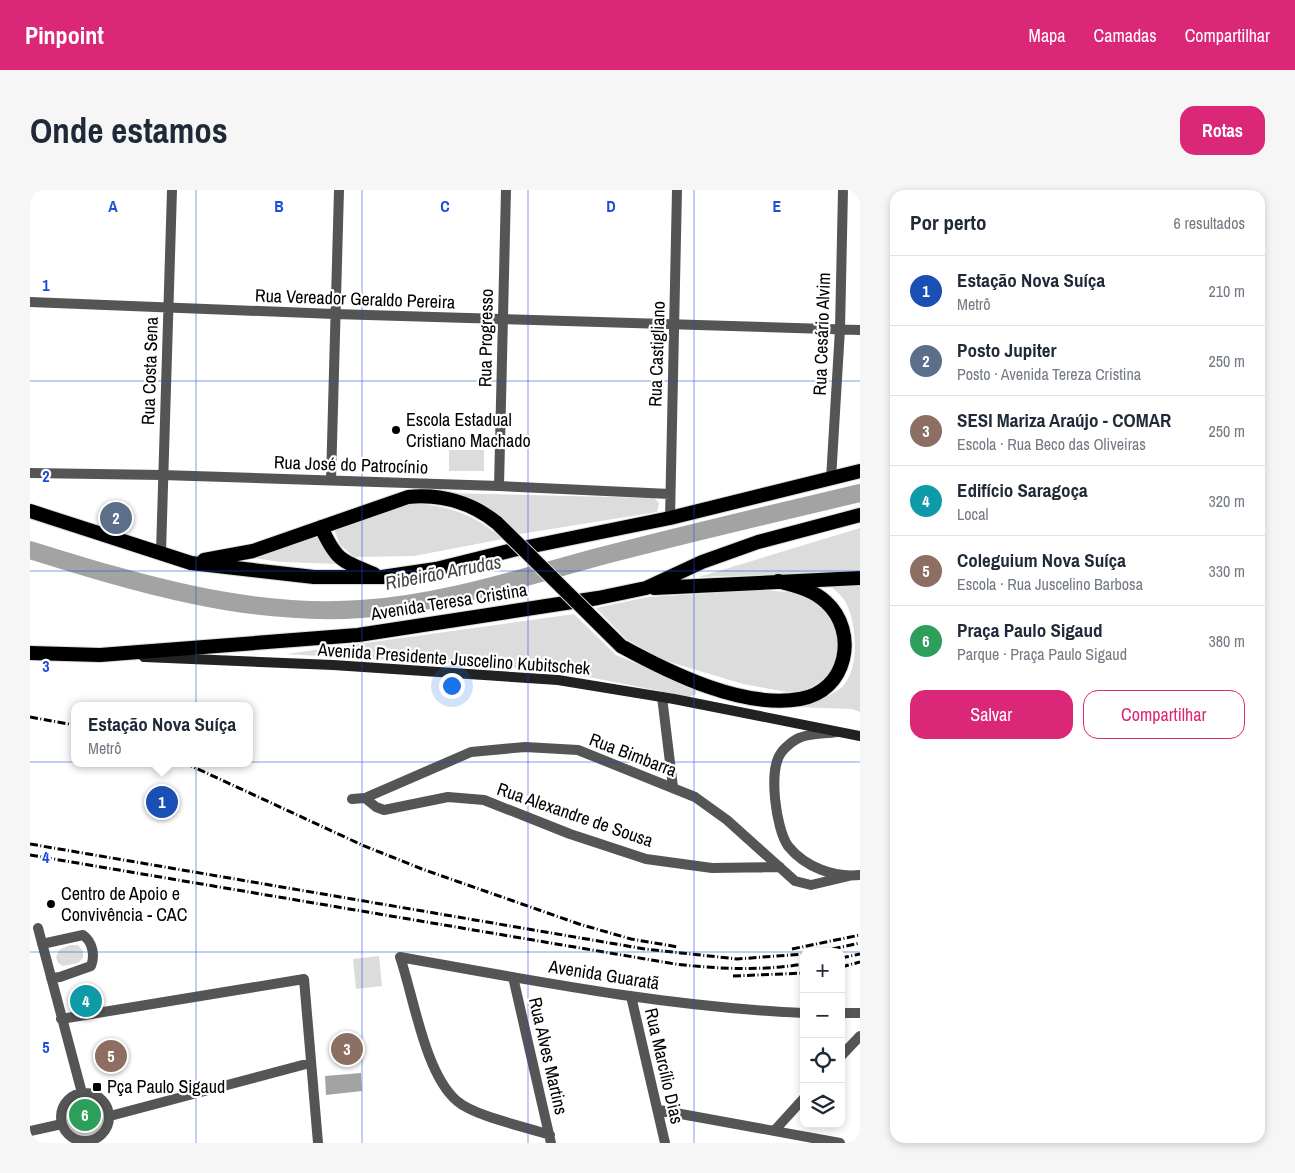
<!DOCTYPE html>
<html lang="pt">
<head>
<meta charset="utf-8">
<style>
  body { margin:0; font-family:"Archivo Narrow",sans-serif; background:#f6f6f7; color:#1f2937 }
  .controls { position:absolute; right:15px; bottom:15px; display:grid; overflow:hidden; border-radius:10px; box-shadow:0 2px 8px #0003 }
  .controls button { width:45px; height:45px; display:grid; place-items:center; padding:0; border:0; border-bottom:1px solid #e0e1e3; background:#fff; color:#1f2937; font:25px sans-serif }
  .you { position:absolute; left:421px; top:495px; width:18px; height:18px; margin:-12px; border:4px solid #fff; border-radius:50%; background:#1a73e8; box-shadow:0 0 0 8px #1a73e833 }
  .badge { display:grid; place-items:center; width:32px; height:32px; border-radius:50%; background:#db2777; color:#fff; font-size:16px; font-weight:700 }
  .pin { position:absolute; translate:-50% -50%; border:2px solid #fff; box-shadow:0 1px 5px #0006 }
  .popup { position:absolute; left:41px; top:512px; width:182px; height:65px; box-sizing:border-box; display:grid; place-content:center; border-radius:10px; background:#fff; filter:drop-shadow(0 1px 4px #0005); font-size:16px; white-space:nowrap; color:#747a83 }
  .popup b { font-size:19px; color:#1f2937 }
  .popup::after { content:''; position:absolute; left:50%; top:100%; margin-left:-10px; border:10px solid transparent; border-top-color:#fff }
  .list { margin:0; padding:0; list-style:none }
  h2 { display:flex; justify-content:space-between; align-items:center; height:65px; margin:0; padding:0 20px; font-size:21px }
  h2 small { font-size:16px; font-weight:400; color:#747a83 }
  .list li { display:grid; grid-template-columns:32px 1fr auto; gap:15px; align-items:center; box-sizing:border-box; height:70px; padding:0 20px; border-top:1px solid #e0e1e3 }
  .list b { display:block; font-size:19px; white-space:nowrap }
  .list p { margin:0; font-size:16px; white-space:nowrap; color:#747a83 }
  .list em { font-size:16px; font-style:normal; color:#747a83 }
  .actions { display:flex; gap:10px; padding:15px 20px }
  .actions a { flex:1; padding:11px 0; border:1px solid #db2777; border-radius:15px; text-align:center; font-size:18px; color:#db2777 }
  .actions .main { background:#db2777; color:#fff }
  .icon { flex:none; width:28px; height:28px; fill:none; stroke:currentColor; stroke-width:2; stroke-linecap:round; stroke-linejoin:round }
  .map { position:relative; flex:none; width:830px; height:953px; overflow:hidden; border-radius:15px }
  header { display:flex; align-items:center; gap:30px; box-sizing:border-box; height:70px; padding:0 25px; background:#db2777; color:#fff }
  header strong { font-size:24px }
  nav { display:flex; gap:28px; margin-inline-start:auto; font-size:18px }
  .intro { display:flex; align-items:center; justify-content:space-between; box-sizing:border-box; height:120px; padding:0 30px }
  h1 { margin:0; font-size:35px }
  .button { padding:12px 22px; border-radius:15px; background:#db2777; color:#fff; font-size:18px; font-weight:700 }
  main { display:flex; gap:30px; padding:0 30px }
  aside { flex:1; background:#fff; border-radius:15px; box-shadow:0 2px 8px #0003 }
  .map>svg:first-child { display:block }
  .green { fill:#dcdcdc }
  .water { fill:#a3a3a3 }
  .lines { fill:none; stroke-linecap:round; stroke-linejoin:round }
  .river { stroke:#a3a3a3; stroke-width:18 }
  .trunk-casing { stroke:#dbdbdb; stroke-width:16 }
  .minor { stroke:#555; stroke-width:10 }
  .tertiary { stroke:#555; stroke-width:10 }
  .secondary { stroke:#222; stroke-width:10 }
  .trunk { stroke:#000; stroke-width:14 }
  .rail { stroke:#000; stroke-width:3; stroke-dasharray:8 2.5 1 2.5; stroke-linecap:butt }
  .trunk-bridge-casing { stroke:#dbdbdb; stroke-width:16; stroke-linecap:butt }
  .trunk-bridge { stroke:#000; stroke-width:14 }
  .grid { fill:none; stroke:#1d4ed8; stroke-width:1; stroke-opacity:0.55 }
  .poi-dot { fill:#000; stroke:#fff; stroke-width:2 }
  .labels { text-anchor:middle; stroke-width:4.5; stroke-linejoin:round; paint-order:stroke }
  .street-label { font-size:18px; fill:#000; stroke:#fff }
  .poi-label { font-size:18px; fill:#000; stroke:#fff; text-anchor:start }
  .water-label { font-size:19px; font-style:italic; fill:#444; stroke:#fff }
  .grid-label { font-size:16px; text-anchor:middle; font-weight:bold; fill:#1d4ed8; stroke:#fff; stroke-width:4.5; stroke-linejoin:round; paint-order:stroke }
</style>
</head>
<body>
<header>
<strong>Pinpoint</strong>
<nav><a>Mapa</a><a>Camadas</a><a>Compartilhar</a></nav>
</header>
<div class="intro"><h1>Onde estamos</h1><a class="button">Rotas</a></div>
<main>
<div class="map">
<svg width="830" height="953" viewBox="0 0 830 953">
  <rect width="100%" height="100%" fill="#fff"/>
  <path class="green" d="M 419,260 L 454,260 L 454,281 L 419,281 Z
    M 412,303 L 624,308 L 629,313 L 627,322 L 490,344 L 474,331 Z
    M 372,312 C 414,315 440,321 473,349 L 384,366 L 324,367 L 310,355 L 304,339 Z
    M 830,338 L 830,382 L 669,387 Z
    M 290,344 L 310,374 L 251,372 L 224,368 Z
    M 830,393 L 830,522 L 822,519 L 765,517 C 781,513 797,508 811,498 C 830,481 827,436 817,415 C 814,407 805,400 799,395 Z
    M 733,400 L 782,404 L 801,422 L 810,447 L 810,470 L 800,489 L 777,502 L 757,502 L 713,494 L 633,470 L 596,449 L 566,418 L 618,407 Z
    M 544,424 L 586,465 L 662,497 L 666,500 L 666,504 L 659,507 L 524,480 L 256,464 Z
    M 40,755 L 48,755 L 53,761 L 53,768 L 48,773 L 33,776 L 28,773 L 26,767 L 29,760 Z
    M 349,766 L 352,796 L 326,799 L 323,769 Z
    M35 927a20 20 0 1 1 40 0a20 20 0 1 1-40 0Z"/>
  <path class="water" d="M 331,883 L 332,901 L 296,905 L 295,886 Z"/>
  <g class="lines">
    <path class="river" d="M 0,360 C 106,393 218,427 331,419 C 410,414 487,389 564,368 C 652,345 741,324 830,303"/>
    <defs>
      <path id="trunk" d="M 0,321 L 161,373 L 284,387 L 352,387 L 406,379 L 483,360 L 640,328 L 830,281
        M 291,337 C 306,370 311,371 344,384
        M 174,370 L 223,361 L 378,307 C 410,304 441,312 467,333
        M 624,398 L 830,388
        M 591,456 C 640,483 713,519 770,509 C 817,502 829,442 796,412 C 782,399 765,396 748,391
        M 0,463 L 70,465 L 328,445 L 568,408 L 616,398 L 672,372 L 728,352 L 830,325"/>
    </defs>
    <use href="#trunk" class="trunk-casing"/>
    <path class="minor" d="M 0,112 L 304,124 L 830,140
      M 0,283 L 132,285 L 469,296
      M 801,289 L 810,139 L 813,0
      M 301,290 L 309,0
      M 131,362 L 142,0
      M 632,507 L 643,597
      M 807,542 C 796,544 779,543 769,548 C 764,550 754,558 751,563 C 738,580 746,639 758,656 C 775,677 804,688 830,685
      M 335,608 L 346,617 L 354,620 L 418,607 L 454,610 L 540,644 L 616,669 L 682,678 L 750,677
      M 322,609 L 335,608 L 441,562 L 495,557 L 548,560 L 665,607 L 697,630 L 765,691 L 781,695 L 819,686
      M 8,738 L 52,903
      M 12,754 L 53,745 C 63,752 65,766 61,776 L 30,787 L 21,788
      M 483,787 L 521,953
      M 601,806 L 635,953
      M 811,823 L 830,823
      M 31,829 L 274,789 L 288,953
      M 811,866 L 830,846
      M31 927a24 24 0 1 1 48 0a24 24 0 1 1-48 0Z
      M 629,920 L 810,953
      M 80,926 L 280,873
      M 0,941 L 32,934
      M 744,941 L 774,908
      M 520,945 C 496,937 444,926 427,911 C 395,884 384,808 370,767 C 504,791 638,817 774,823"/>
    <path class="tertiary" d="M 476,0 L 469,296 L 640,304
      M 640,328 L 647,0"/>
    <path class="secondary" d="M 114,467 L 303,475 L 528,490 L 644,509 L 830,546"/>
    <use href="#trunk" class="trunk"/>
    <path class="rail" d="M 0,527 L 44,535
      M 155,573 L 332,655 L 392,679 L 549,734 L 601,749 L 648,757
      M 0,654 L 615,759 L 707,769 L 774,764
      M 0,665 L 645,774 C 688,779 731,781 774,774
      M 762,759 L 830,745
      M 789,762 L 830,753
      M 811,768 L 830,764
      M 811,777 L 830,772
      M 703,786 L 774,783"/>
    <defs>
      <path id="trunk-bridge" d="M 467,333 L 591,456"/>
    </defs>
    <use href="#trunk-bridge" class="trunk-bridge-casing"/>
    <use href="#trunk-bridge" class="trunk-bridge"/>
  </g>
  <path class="grid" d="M 166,0 L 166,953M 332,0 L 332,953M 498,0 L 498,953M 664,0 L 664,953M 0,191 L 830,191M 0,381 L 830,381M 0,572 L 830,572M 0,762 L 774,762M 811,762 L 830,762"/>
  <g class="poi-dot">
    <circle cx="366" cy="240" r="5"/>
    <circle cx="21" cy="714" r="5"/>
    <rect x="62" y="892" width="10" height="10" rx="2.5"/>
  </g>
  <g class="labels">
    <g class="street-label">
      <text transform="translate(325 109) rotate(2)" y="6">Rua Vereador Geraldo Pereira</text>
      <text transform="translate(792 144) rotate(-88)" y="6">Rua Cesário Alvim</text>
      <text transform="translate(456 148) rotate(-89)" y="6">Rua Progresso</text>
      <text transform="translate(627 164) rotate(-88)" y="6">Rua Castigliano</text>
      <text transform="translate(120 181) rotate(-88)" y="6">Rua Costa Sena</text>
      <text transform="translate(321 275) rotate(2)" y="6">Rua José do Patrocínio</text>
      <text transform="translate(419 412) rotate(-9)" y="6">Avenida Teresa Cristina</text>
      <text transform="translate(424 469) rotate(4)" y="6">Avenida Presidente Juscelino Kubitschek</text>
      <text transform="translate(603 565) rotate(21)" y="6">Rua Bimbarra</text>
      <text transform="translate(545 625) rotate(19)" y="6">Rua Alexandre de Sousa</text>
      <text transform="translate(574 785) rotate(9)" y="6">Avenida Guaratã</text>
      <text transform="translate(518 866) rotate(77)" y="6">Rua Alves Martins</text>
      <text transform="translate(634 876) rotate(77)" y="6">Rua Marcílio Dias</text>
    </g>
    <g class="poi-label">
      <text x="376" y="236">Escola Estadual<tspan x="376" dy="21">Cristiano Machado</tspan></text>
      <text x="31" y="710">Centro de Apoio e<tspan x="31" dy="21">Convivência - CAC</tspan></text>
      <text x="77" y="903">Pça Paulo Sigaud</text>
    </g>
    <g class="water-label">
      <text transform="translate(413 382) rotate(-11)" y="7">Ribeirão Arrudas</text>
    </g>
  </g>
  <g class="grid-label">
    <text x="83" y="22">A</text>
    <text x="249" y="22">B</text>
    <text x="415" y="22">C</text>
    <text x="581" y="22">D</text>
    <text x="747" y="22">E</text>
    <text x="16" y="101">1</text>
    <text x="16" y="292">2</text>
    <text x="16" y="482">3</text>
    <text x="16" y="673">4</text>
    <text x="16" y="863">5</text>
  </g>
</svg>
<div class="controls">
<button>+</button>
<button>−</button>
<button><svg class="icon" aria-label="locate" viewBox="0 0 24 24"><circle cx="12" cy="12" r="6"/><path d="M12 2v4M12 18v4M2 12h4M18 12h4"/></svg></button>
<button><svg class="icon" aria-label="layers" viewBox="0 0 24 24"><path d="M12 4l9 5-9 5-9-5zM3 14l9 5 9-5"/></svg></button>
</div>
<div class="you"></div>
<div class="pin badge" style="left:132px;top:612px;background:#1a4fb4">1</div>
<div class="popup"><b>Estação Nova Suíça</b>Metrô</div>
<div class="pin badge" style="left:86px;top:328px;background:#5c6f8a">2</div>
<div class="pin badge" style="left:317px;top:859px;background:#8d6e63">3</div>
<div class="pin badge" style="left:56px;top:811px;background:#0f9aa8">4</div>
<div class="pin badge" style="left:81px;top:866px;background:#8d6e63">5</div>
<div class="pin badge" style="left:55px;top:925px;background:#2e9e5b">6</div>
</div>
<aside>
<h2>Por perto<small>6 resultados</small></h2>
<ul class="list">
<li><span class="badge" style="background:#1a4fb4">1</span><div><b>Estação Nova Suíça</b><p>Metrô</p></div><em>210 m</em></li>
<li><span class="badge" style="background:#5c6f8a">2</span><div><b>Posto Jupiter</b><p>Posto · Avenida Tereza Cristina</p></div><em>250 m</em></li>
<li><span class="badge" style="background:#8d6e63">3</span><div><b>SESI Mariza Araújo - COMAR</b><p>Escola · Rua Beco das Oliveiras</p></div><em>250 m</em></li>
<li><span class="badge" style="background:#0f9aa8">4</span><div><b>Edifício Saragoça</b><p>Local</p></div><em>320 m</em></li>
<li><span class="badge" style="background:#8d6e63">5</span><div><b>Coleguium Nova Suíça</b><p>Escola · Rua Juscelino Barbosa</p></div><em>330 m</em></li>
<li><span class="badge" style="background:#2e9e5b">6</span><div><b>Praça Paulo Sigaud</b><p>Parque · Praça Paulo Sigaud</p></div><em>380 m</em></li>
</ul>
<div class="actions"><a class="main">Salvar</a><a>Compartilhar</a></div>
</aside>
</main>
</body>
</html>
